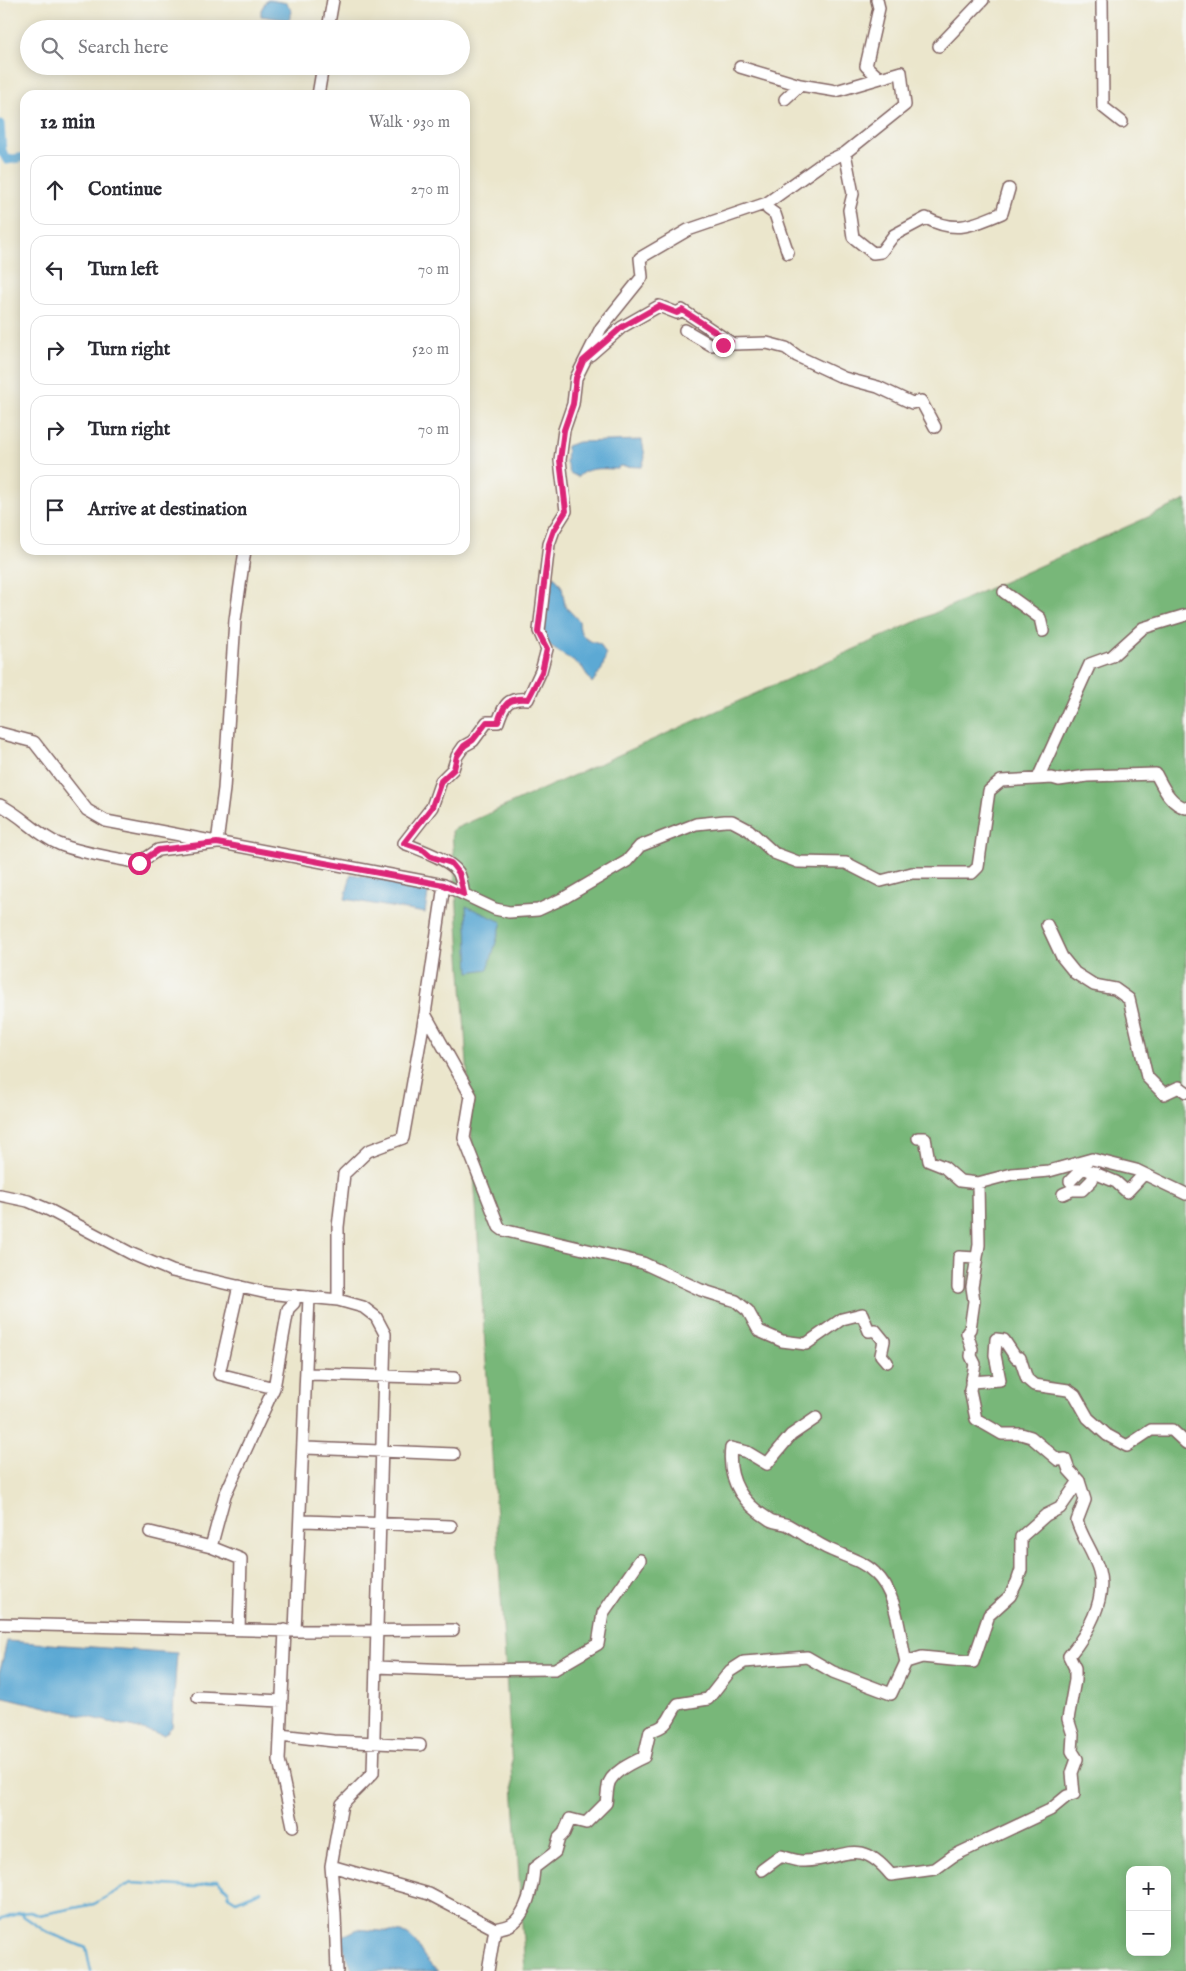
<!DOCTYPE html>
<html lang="en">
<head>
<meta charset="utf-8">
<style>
  body { margin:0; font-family:"IM FELL English",serif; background:#f2f2f3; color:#2b2b33 }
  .controls { position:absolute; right:15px; bottom:15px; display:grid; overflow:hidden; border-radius:10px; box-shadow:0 2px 12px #0003 }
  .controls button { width:45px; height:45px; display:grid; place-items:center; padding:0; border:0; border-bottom:1px solid #e1e1e2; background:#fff; color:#2b2b33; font:25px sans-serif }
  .stop { position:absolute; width:15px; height:15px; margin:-11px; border:4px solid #db2777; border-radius:50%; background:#fff }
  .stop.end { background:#db2777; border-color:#fff; box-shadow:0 1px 5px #0008 }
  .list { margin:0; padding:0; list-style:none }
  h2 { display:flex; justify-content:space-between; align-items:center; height:65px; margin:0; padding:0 20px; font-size:21px }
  h2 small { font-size:16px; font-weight:400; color:#7c7c81 }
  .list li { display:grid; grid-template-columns:32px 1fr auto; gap:15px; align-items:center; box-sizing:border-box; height:70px; margin:0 10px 10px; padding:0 10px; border:1px solid #e1e1e2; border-radius:15px }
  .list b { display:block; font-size:19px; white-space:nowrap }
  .list em { font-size:16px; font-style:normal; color:#7c7c81 }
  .icon { flex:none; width:28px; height:28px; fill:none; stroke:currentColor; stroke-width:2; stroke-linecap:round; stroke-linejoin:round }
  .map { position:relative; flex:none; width:1186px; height:1971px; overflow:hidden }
  .search { position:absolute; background:#fff; box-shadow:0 2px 12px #0003; left:20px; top:20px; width:450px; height:55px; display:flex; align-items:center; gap:12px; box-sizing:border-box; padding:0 18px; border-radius:28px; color:#7c7c81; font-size:19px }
  .panel { position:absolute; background:#fff; box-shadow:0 2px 12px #0003; left:20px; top:90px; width:450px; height:465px; border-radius:15px }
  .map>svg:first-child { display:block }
  .forest { fill:#78b779; stroke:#616b52; fill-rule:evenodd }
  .water { fill:#5ba9d4; stroke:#526480 }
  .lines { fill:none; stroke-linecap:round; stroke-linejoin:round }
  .stream { stroke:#5ba9d4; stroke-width:2.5 }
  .canal { stroke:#5ba9d4; stroke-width:9 }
  .minor-casing { stroke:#826563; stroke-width:14 }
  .minor { stroke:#fff; stroke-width:11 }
  .route { stroke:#db2777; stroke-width:6 }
</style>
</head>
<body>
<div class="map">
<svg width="1186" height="1971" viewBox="0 0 1186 1971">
  <rect width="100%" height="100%" fill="#f6f6f2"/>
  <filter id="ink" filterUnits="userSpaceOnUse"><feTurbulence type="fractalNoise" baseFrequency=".02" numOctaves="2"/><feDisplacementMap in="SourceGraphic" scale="10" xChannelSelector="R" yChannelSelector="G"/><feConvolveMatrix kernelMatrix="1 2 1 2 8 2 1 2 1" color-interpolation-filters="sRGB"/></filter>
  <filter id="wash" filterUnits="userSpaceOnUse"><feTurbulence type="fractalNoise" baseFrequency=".0096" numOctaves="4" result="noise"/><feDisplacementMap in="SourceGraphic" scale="20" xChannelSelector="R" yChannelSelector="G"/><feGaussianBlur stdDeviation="1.12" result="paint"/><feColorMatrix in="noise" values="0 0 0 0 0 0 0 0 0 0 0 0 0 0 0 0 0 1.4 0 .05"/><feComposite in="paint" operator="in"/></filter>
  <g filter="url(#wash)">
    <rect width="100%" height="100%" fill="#ebe6cc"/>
    <path class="forest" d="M 1186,500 L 1186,1971 L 525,1971 L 452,830 ZM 1130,1870 L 1167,1870 L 1167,1952 L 1130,1952 Z"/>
    <path class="water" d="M 269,0 L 287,3 L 292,12 L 289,20 L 261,16 L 261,10 L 266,1 Z
      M 642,440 L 645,457 L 642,467 L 619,466 L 618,469 C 604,469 587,466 578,477 L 570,473 L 566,462 L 567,446 L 578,442 Z
      M 554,576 L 562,587 L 565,606 L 579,621 C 579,636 586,641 600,644 L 606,655 L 602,669 L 592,683 L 582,667 L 548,645 L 541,633 L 549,581 Z
      M 351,874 L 429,888 L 425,913 L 345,899 Z
      M 466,906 L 502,922 L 488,969 L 469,972 Z
      M 7,1641 L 177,1653 L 172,1727 L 164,1735 L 0,1696 L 0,1671 Z
      M 358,1929 C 369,1931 402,1931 408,1935 C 420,1944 422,1960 438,1971 L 353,1971 L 344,1949 L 343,1936 Z"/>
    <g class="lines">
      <path class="stream" d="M 19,1913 L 30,1912 L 39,1915 L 94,1904 L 131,1883 L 195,1887 L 217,1880 L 229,1891 L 228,1896 L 236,1901 L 261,1891
        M 0,1920 L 19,1913 L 45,1931 L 86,1948 L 91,1971"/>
      <path class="canal" d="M 0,124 L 2,151 L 7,160 L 25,157"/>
    </g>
  </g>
  <g filter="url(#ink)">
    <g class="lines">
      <defs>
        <path id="minor" d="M 877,0 L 879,8 L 866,66 L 878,77
          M 1102,0 L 1103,107 L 1122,122
          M 328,29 L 333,0
          M 939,46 L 983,0
          M 740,67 L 800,85
          M 318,95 L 323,66
          M 845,153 L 853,194 L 849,210 L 853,237 L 873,253 L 881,252 L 894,235 L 926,218 C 956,234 973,225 1002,213 L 1009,189
          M 767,203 L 768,209 L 775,214 L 788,253
          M 685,330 L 711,345 L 731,343
          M 590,355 L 622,327 L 659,306 L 677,313 L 682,310 L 733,344 L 767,343 L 786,348 L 797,356 L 844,378 L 878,387 L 912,403 L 921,401 L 935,427
          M 1004,592 L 1040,618 L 1043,631
          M 0,733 L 34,742 L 87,810 L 106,821 L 444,885 L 495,909 L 509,912 L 538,910 L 564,898 L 627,861 L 640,846 L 696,824 L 725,821 L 732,821 L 749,830 L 774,853 L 798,862 L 846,863 L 881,881 L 912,873 L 972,873 L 978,867 L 989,791 L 1001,781 L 1052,778 L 1059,780 L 1087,776 L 1156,774 C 1163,787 1170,804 1186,808
          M 1038,778 L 1090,664 L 1112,656 L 1143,628 L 1186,615
          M 0,805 C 22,815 37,835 59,844 C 79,853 116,858 139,863 L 158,850 L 217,843 L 224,789 L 235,620 L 245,550
          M 464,894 C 462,887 462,878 458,872 C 449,859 418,849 404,843 L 432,807 L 441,781 L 453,769 L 457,756 L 464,746 L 473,741 L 487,722 L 498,722 C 504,704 508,697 528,699 L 541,671 L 547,649 L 539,631 L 549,544 L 554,530 L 566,511 L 560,460 L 564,430 L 573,404 L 576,378 L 601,328 L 642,277 L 640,258 L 688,230 L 767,203 L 823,163 L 845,153 L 905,105 L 901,72 L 836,91 L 800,85 L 785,99
          M 1047,925 L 1062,957 L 1075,973 L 1094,985 L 1115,989 L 1129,999 L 1147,1077 L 1164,1094 L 1179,1087 L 1186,1092
          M 425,1014 L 471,1096 L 464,1138 L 499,1227 L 503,1230 L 643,1263 L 701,1290 L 736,1301 L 748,1311 L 759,1331 L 782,1341 L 806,1344 L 842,1319 L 862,1314 L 869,1331 L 875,1330 L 884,1341 L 881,1355 L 887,1362
          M 918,1138 L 925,1138 L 929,1161 L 944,1167 L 960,1181 L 978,1183 L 1012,1174 L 1049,1171 L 1092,1159 L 1136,1170 L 1186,1194
          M 1070,1181 L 1083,1168 L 1116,1182 L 1127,1192 L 1144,1174
          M 1063,1194 L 1072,1190 L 1082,1190 L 1092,1180 L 1095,1172
          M 0,1195 L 28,1201 L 49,1210 L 132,1254 L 172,1271 L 267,1293 L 338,1300 L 363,1307 L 376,1317 L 385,1334 L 373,1773 L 342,1804 L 331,1866 L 335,1914 L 337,1971
          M 239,1286 L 219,1374 L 274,1388 L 288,1309 L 294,1303 L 294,1295
          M 958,1287 L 959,1257 L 975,1258
          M 338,1300 L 338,1227 L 344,1174 L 368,1151 L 403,1138 L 425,1014 L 444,885
          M 311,1374 L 454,1378
          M 971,1382 L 1000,1380 L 995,1355 L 996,1339 L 1004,1340 L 1016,1358 L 1020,1358 L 1027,1379 L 1034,1385 L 1068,1390 L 1075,1395 L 1088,1418 L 1107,1435 L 1127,1446 L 1151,1430 L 1172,1430 L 1186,1443
          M 816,1418 L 791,1435 L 767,1464 L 747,1452 L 731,1448 C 727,1481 742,1503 770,1520 C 776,1523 783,1523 788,1525 C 803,1533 816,1544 831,1550 C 846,1557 863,1561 875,1573 C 898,1594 899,1634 906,1662
          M 306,1448 L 454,1454
          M 304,1521 L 451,1526
          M 150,1532 L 211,1547 L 241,1559 L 239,1629
          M 211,1547 L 225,1495 L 274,1388
          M 0,1624 L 295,1631 L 453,1630
          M 285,1630 L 279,1760 L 293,1826
          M 295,1631 L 309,1297
          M 376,1667 L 453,1670 L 555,1669 L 598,1644 L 603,1613 L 640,1560
          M 198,1697 L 282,1701
          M 280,1735 L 333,1741 L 420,1745
          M 331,1866 L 429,1894 L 495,1929 L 488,1971
          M 762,1870 L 781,1856 C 788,1858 798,1862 805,1861 C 845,1860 858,1835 891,1875 L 935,1869 L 953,1856 L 1050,1810 L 1067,1796 L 1074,1794 L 1072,1773 L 1077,1759 L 1072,1751 L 1073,1735 L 1068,1719 L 1075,1680 L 1075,1668 L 1069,1656 C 1087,1634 1107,1600 1099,1571 C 1094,1553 1082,1538 1077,1521 L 1085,1500 L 1079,1481
          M 495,1929 C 500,1928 506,1927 510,1925 C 527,1916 533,1885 534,1868 L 555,1852 L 559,1838 L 564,1833 L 570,1819 L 586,1823 L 606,1803 C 607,1797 607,1792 608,1787 C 609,1773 633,1762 644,1757 L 650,1731 C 671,1726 668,1716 678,1704 L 708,1699 L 730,1671 L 744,1662 L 807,1657 L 833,1672 L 891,1694 L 906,1662 L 922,1657 L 973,1662 L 989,1615 L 1010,1596 L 1017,1582 L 1021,1570 L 1021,1537 L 1046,1515 L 1060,1508 L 1079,1481 L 1069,1470 L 1065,1459 L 1058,1460 L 1031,1437 L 1021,1434 L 1002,1434 L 976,1419 L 970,1390 L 975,1364 L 971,1356 L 972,1349 L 967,1333 L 970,1329 L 974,1301 L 972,1287 L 979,1245 L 978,1183"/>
      </defs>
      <use href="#minor" class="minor-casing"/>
      <use href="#minor" class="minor"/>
    </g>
  </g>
  <g class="lines" filter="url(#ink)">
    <path class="route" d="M 139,863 L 158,850 L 217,843 L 444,885 L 464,894 L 459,873 L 451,863 L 432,857 L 424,850 L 404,843 L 432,807 L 441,781 L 454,769 L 457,756 L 464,746 L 473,740 L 487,722 L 498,722 C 504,704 508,697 528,699 L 542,672 L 547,649 L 538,632 L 549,544 L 554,530 L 566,511 L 560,460 L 564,430 L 573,404 L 576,378 L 583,361 L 605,342 L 622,327 L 659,306 L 677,313 L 682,310 L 731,342 L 723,345"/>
  </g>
</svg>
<div class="controls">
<button>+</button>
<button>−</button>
</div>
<div class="stop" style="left:139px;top:863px"></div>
<div class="stop end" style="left:723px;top:345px"></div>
<div class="search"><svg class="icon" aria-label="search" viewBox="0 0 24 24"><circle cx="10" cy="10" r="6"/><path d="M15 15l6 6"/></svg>Search here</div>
<section class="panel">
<h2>12 min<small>Walk · 930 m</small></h2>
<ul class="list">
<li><svg class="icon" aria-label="ahead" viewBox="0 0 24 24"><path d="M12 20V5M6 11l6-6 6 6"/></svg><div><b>Continue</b></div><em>270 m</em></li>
<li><svg class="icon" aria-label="left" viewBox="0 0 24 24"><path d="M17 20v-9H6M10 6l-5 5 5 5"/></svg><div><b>Turn left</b></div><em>70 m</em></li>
<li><svg class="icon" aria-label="right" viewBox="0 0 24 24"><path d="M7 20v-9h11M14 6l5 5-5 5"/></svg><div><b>Turn right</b></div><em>520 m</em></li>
<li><svg class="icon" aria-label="right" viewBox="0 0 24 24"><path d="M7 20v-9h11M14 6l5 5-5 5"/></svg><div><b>Turn right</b></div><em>70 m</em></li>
<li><svg class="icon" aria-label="arrive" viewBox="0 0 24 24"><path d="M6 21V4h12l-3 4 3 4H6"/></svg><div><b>Arrive at destination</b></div></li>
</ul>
</section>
</div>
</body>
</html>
